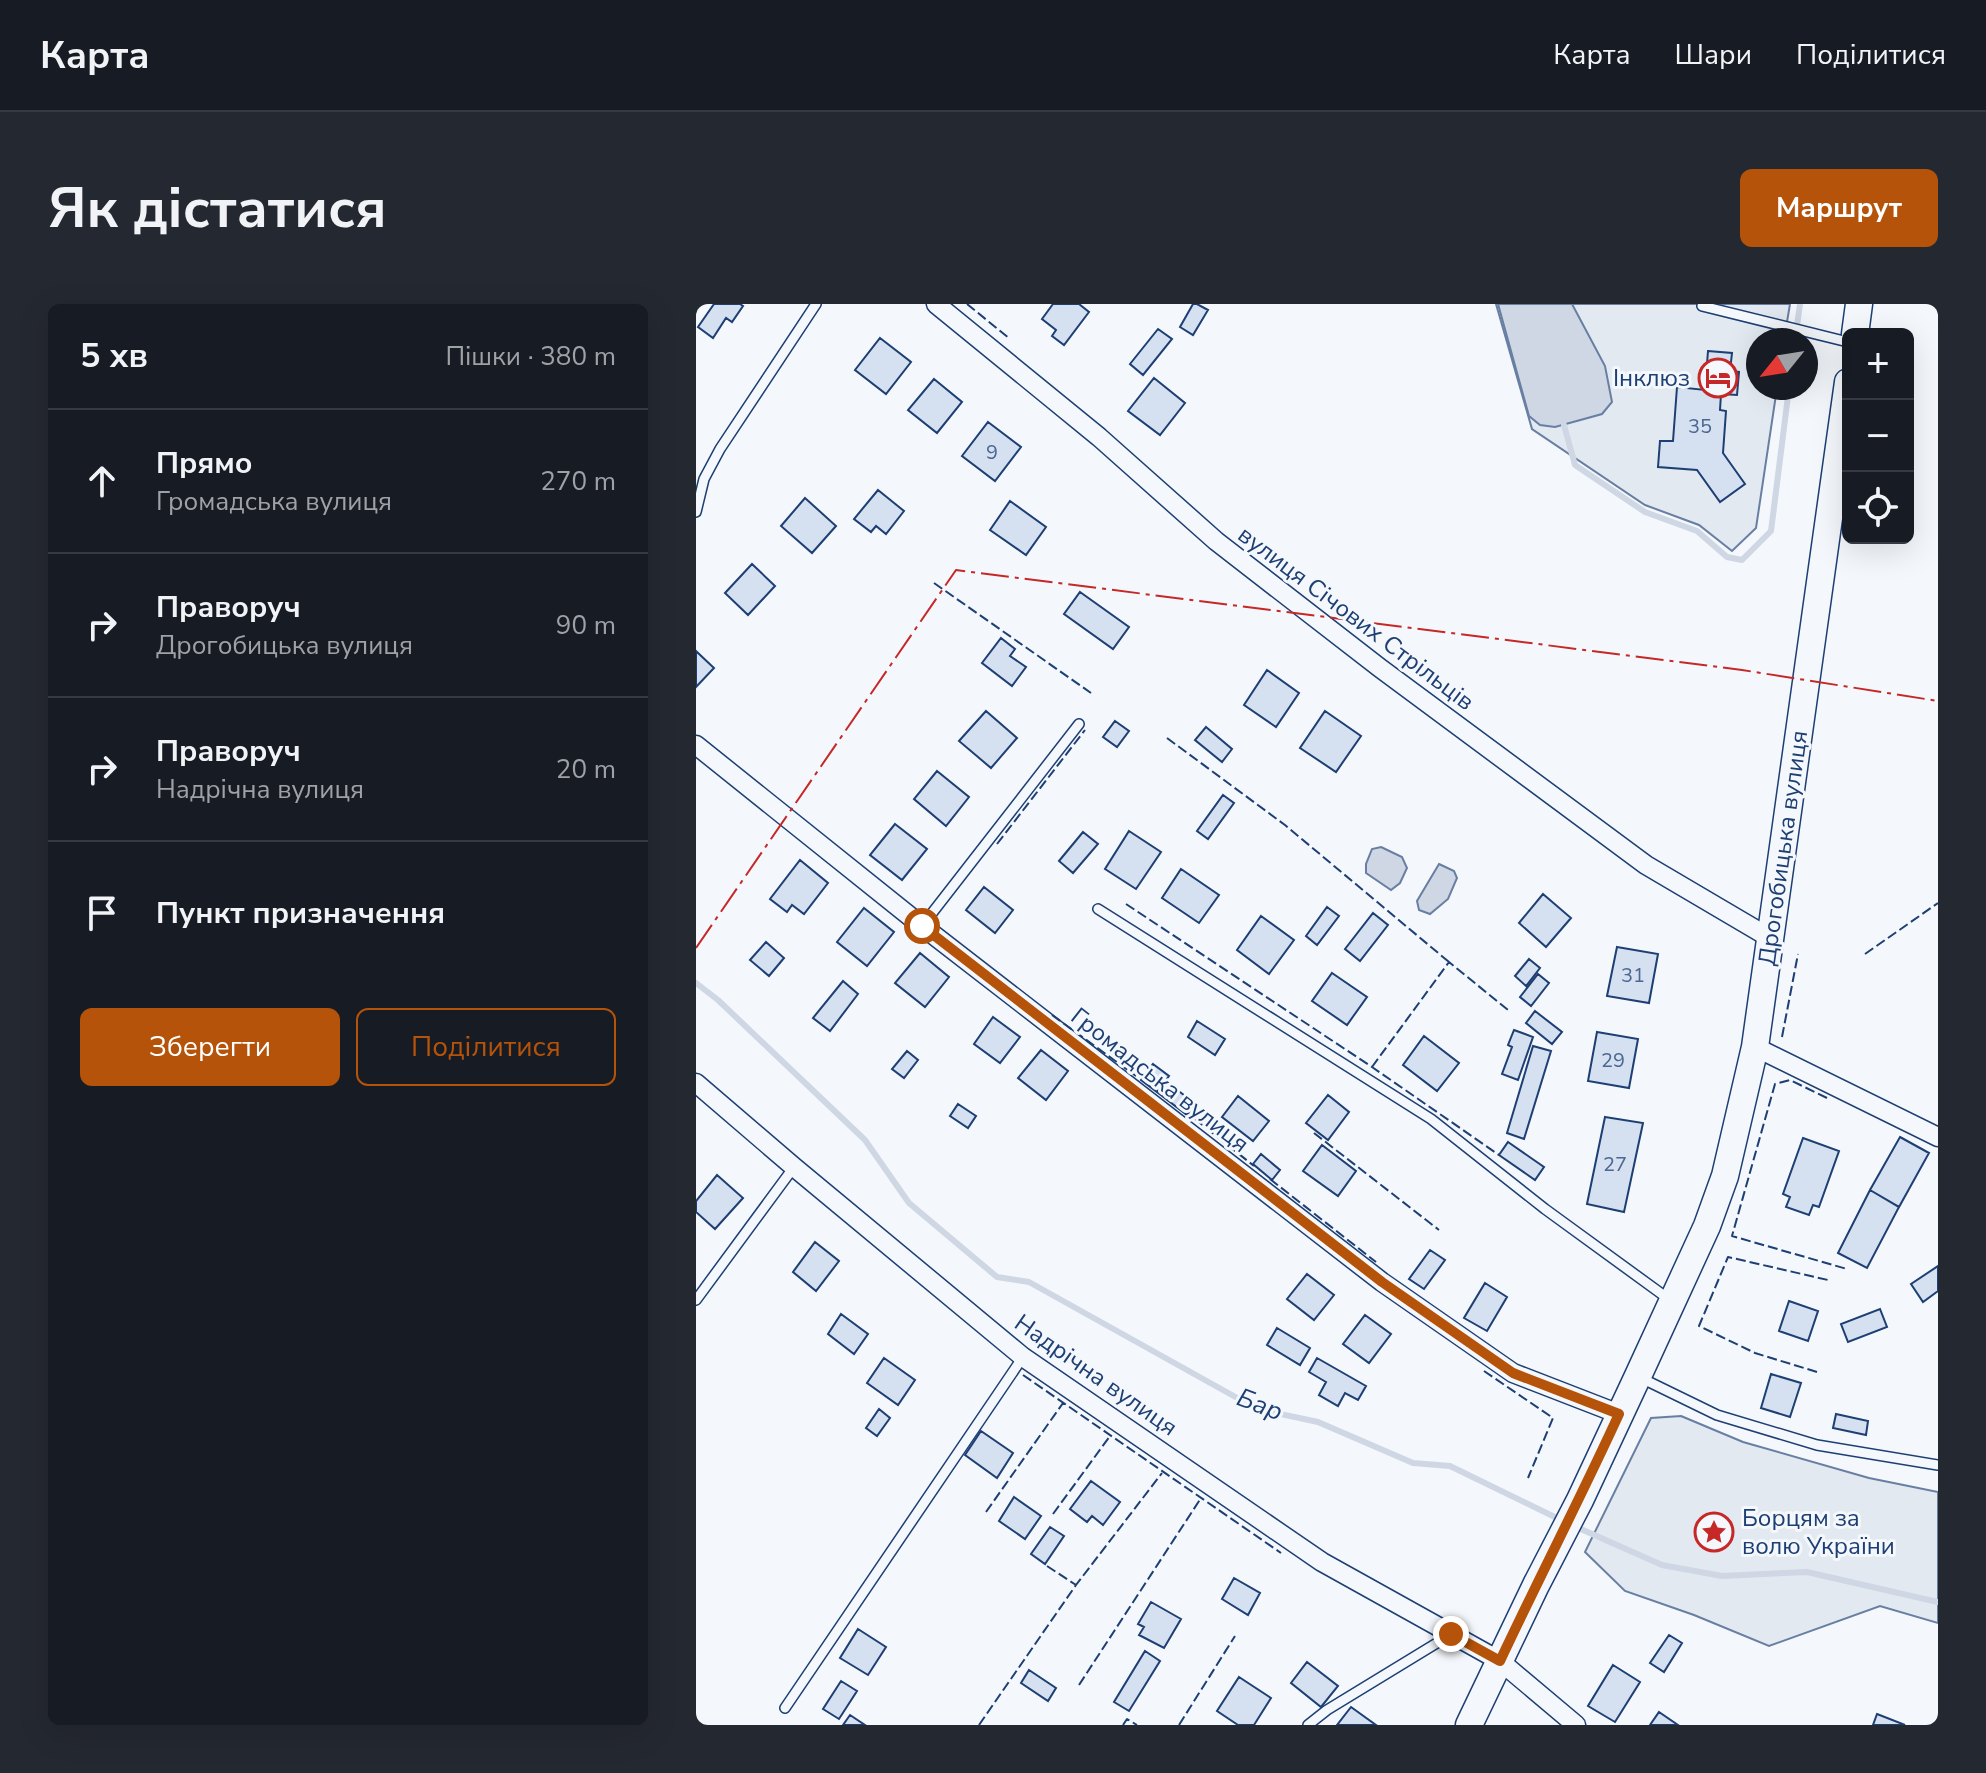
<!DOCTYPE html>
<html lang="uk">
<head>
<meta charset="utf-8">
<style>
  body { margin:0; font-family:"Nunito Sans",sans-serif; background:#242831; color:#f1f3f6 }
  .controls { position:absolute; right:24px; top:24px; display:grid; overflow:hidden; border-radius:12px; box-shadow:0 8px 32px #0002 }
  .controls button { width:72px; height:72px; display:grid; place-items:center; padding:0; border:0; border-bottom:2px solid #363941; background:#171b24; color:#f1f3f6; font:40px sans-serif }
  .compass { position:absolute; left:1050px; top:24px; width:72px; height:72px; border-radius:50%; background:#171b24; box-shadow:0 8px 32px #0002; rotate:240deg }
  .stop { position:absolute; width:24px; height:24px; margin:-18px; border:6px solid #b45309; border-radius:50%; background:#fff }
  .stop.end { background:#b45309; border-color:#fff; box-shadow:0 2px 8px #0008 }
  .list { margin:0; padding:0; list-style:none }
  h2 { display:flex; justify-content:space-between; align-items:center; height:104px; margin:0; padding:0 32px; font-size:34px }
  h2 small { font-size:26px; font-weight:400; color:#9ea1a6 }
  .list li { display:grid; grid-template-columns:52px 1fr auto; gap:24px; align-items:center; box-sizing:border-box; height:144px; padding:0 32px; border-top:2px solid #363941 }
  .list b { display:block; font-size:30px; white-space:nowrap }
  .list p { margin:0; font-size:26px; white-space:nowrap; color:#9ea1a6 }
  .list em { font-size:26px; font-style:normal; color:#9ea1a6 }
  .actions { display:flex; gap:16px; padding:24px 32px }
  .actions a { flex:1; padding:18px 0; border:2px solid #b45309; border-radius:12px; text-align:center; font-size:28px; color:#b45309 }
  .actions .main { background:#b45309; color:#fff }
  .icon { flex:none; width:44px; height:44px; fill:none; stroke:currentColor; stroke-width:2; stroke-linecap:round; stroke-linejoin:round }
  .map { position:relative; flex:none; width:1242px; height:1421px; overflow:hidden; border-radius:12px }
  header { display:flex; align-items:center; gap:48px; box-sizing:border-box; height:112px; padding:0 40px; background:#171b24; border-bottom:2px solid #363941 }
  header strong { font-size:38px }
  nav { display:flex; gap:44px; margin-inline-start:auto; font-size:28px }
  .intro { display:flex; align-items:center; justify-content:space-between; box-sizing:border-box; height:192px; padding:0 48px }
  h1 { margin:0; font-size:56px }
  .button { padding:20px 36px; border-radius:12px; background:#b45309; color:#fff; font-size:28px; font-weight:700 }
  main { display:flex; gap:48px; padding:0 48px }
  aside { flex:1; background:#171b24; border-radius:12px; box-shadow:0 8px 32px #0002 }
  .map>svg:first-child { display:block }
  .green { fill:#e3e9f0; stroke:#687fa3; stroke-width:2 }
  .water { fill:#cfd7e4; stroke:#687fa3; stroke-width:2 }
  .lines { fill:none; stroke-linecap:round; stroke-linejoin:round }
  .stream { stroke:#cfd7e4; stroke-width:6 }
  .building { fill:#d5e0f0; stroke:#1d3f73; stroke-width:2 }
  .lane-casing { stroke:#1d3f73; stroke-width:12 }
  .street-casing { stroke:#1d3f73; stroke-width:21 }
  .secondary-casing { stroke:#1d3f73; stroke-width:29 }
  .lane { stroke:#f4f7fb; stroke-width:9 }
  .street { stroke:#f4f7fb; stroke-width:18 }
  .secondary { stroke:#f4f7fb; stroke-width:26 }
  .fence { stroke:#1d3f73; stroke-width:2; stroke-dasharray:10 4; stroke-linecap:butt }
  .power { stroke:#c62828; stroke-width:2; stroke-dasharray:28 6 4 6; stroke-linecap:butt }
  .route { stroke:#b45309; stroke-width:10 }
  .labels { text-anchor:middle; stroke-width:6; stroke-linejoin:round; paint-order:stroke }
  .number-label { font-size:20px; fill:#4b6792 }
  .poi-label { font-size:24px; fill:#1d3f73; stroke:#f4f7fb; text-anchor:end }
  .street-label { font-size:24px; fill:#1d3f73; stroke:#f4f7fb }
  .water-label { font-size:26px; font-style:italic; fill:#1d3f73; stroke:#f4f7fb }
</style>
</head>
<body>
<header>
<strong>Карта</strong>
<nav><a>Карта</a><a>Шари</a><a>Поділитися</a></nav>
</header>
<div class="intro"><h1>Як дістатися</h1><a class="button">Маршрут</a></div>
<main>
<aside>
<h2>5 хв<small>Пішки · 380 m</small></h2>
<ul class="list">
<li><svg class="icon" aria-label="ahead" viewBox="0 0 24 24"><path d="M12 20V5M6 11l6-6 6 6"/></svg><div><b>Прямо</b><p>Громадська вулиця</p></div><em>270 m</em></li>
<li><svg class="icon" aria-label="right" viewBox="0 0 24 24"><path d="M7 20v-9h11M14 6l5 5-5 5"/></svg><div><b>Праворуч</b><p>Дрогобицька вулиця</p></div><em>90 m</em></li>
<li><svg class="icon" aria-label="right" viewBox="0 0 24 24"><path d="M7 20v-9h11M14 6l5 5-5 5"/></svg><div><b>Праворуч</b><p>Надрічна вулиця</p></div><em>20 m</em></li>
<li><svg class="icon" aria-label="arrive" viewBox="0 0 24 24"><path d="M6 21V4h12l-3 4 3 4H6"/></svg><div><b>Пункт призначення</b></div></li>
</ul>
<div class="actions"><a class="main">Зберегти</a><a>Поділитися</a></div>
</aside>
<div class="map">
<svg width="1242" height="1421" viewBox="0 0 1242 1421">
  <rect width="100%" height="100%" fill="#f4f7fb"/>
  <path class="green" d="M 800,0 L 1094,0 L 1088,36 L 1062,36 L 1062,84 L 1081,84 L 1060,224 L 1036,247 L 1003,221 L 949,201 L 836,125 Z
    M 985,1112 L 1047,1138 L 1173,1174 L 1242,1188 L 1242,1319 L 1184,1302 L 1073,1342 L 998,1311 L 929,1287 L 889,1248 L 955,1114 Z"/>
  <path class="water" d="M 802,0 L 876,0 L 909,62 L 916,98 L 906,110 L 859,123 L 844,121 L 833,112 Z
    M 685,543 L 706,553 L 711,564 L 704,579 L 695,586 L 670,569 L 670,560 L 676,545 Z
    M 743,560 L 758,567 L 761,574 L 752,595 L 734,610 L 723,606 L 721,597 Z"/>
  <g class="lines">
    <path class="stream" d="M 1099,36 L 1104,0
      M 868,121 L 879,161 L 949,208 L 1001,227 L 1031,253 L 1046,256 L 1075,227 L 1093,84
      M 0,679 L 22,696 L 169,836 L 213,899 L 301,973 L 333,978 L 561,1105 L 622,1118 L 717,1159 L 754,1162 L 865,1216
      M 878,1222 L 966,1261 L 1026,1272 L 1111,1268 L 1242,1298"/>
  </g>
  <path class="building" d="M 18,0 L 44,0 L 47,2 L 36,18 L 30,14 L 17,34 L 2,23 Z
    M 357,0 L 383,0 L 393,8 L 368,41 L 356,32 L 360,26 L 346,15 Z
    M 497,0 L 501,0 L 512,6 L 497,31 L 484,23 Z
    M 462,25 L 476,35 L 447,71 L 434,60 Z
    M 184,34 L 215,58 L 190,90 L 159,66 Z
    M 1012,47 L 1036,49 L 1034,67 L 1043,68 L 1041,91 L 1025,90 L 1024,106 L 1030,107 L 1027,149 L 1049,180 L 1024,198 L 1001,166 L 962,163 L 964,137 L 977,137 L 981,83 L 1009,86 Z
    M 458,74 L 489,99 L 464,131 L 432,107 Z
    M 238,75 L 266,98 L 241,129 L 212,106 Z
    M 292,118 L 325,143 L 299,177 L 266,152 Z
    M 182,186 L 208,207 L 190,230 L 180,222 L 175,228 L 158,215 Z
    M 109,194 L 140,222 L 116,249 L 85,222 Z
    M 314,197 L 350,223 L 330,251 L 294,226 Z
    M 56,260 L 79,282 L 52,311 L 29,289 Z
    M 384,288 L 433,323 L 417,345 L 368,310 Z
    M 305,334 L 319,345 L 314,352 L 330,363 L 316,382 L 286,359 Z
    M 0,347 L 18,364 L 0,383 Z
    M 571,366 L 603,389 L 580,423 L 548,401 Z
    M 290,407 L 321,434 L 295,464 L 263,437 Z
    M 629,407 L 665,432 L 640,468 L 604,444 Z
    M 419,417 L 433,427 L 421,443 L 407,433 Z
    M 510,423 L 536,445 L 526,458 L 499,436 Z
    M 241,467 L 273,493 L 250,522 L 218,495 Z
    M 527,491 L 538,499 L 512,535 L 501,527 Z
    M 199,520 L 231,545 L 206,576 L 174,551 Z
    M 433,527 L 465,548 L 440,585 L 409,565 Z
    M 387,528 L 402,540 L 377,569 L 363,557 Z
    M 104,556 L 132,579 L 108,610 L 96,601 L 91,608 L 74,595 Z
    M 485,565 L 523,591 L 503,619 L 466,594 Z
    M 288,583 L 317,606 L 299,629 L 270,606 Z
    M 847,590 L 875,614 L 850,643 L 823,619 Z
    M 631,603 L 643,612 L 621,641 L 610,632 Z
    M 168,604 L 198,628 L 171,662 L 141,638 Z
    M 677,609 L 692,621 L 664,657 L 649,645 Z
    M 565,612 L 598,636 L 573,670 L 541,646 Z
    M 70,638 L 88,654 L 73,672 L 54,656 Z
    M 921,643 L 962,650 L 953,699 L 911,692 Z
    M 224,649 L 253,673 L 229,703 L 199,679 Z
    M 833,655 L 844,664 L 830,682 L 819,672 Z
    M 636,669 L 671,693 L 651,721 L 616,697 Z
    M 842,670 L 853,679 L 835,702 L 824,693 Z
    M 147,677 L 162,690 L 134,727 L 117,714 Z
    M 839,707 L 866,728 L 856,740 L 830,719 Z
    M 297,713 L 324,733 L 304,759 L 278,740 Z
    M 501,717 L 529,735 L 519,751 L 492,733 Z
    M 818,726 L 837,733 L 822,776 L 806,770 L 816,743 L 812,741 Z
    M 901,728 L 942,735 L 933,784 L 892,777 Z
    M 728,732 L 763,759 L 741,787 L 707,761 Z
    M 837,742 L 855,747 L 828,835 L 811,829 Z
    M 345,746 L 372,767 L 350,796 L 322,774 Z
    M 211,747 L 222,756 L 208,774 L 196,765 Z
    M 457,760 L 473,772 L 461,788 L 445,776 Z
    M 469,777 L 500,800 L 491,811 L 461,788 Z
    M 632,791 L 653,808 L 632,836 L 610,819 Z
    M 542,792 L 573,817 L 557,837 L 526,813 Z
    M 262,800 L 280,812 L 272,824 L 254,812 Z
    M 909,813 L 947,819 L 928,908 L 891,900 Z
    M 1204,833 L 1233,849 L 1203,903 L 1174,886 Z
    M 1107,834 L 1143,847 L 1123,903 L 1117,901 L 1113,911 L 1090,903 L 1094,893 L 1087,890 Z
    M 812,838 L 848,863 L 839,876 L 803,851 Z
    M 626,841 L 660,867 L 642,892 L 607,867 Z
    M 565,850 L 584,866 L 576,876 L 557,860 Z
    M 21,871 L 47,894 L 19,925 L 0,908 L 0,897 Z
    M 1174,886 L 1203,903 L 1171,964 L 1142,949 Z
    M 119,938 L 143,957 L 120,987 L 97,968 Z
    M 734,946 L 749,956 L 728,985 L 713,975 Z
    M 1242,962 L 1242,987 L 1227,998 L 1215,980 Z
    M 611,970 L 638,991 L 618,1016 L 591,995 Z
    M 789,979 L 811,993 L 791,1027 L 768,1014 Z
    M 1093,997 L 1122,1007 L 1112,1037 L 1083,1027 Z
    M 1184,1005 L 1191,1023 L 1152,1038 L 1145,1020 Z
    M 145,1010 L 172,1030 L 158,1050 L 132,1030 Z
    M 669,1011 L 695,1030 L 673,1059 L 647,1040 Z
    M 581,1024 L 614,1044 L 604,1061 L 571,1041 Z
    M 188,1054 L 219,1076 L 202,1101 L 171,1079 Z
    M 621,1054 L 670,1082 L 662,1096 L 649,1089 L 642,1102 L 623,1091 L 630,1078 L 613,1068 Z
    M 1075,1070 L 1105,1079 L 1094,1113 L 1065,1104 Z
    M 183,1105 L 194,1114 L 181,1132 L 170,1124 Z
    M 1140,1110 L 1172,1117 L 1170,1131 L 1137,1124 Z
    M 285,1127 L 317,1149 L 301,1174 L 269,1151 Z
    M 395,1177 L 424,1198 L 407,1221 L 396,1212 L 391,1218 L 374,1205 Z
    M 318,1193 L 345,1212 L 329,1235 L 303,1217 Z
    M 354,1223 L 368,1232 L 349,1260 L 335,1250 Z
    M 538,1274 L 564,1289 L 552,1311 L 526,1295 Z
    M 455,1298 L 485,1315 L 468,1344 L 443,1331 L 448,1323 L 442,1320 Z
    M 162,1325 L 190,1343 L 172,1371 L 144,1354 Z
    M 973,1331 L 986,1339 L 968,1368 L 954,1359 Z
    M 449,1347 L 464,1357 L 433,1407 L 418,1398 Z
    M 611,1358 L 642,1382 L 625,1403 L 595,1379 Z
    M 917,1361 L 944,1378 L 919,1418 L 892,1402 Z
    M 333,1366 L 360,1384 L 352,1397 L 325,1379 Z
    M 543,1373 L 575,1394 L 558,1421 L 542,1421 L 521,1407 Z
    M 145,1377 L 161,1387 L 143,1415 L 127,1405 Z
    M 655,1403 L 680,1421 L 641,1421 Z
    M 963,1408 L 982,1421 L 954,1421 Z
    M 1181,1410 L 1209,1421 L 1177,1421 Z
    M 154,1411 L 169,1421 L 147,1421 Z"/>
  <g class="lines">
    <defs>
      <path id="lane" d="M 1006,2 L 1152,38
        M 0,208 L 8,175 L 24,145 L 120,0
        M 402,605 L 735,815 L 849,905 L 974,996
        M 226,622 L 383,420
        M 0,996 L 98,863
        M 945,1074 L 1021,1111 L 1121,1141 L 1242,1161
        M 89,1404 L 327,1053
        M 612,1421 L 631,1406 L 754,1331"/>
      <path id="street" d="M 240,0 L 403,133 L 520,237 L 684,364 L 950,561 L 1074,634
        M 0,441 L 226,622 L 686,978 L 817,1069 L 923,1110
        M 1059,743 L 1242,833
        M 0,779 L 98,863 L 327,1053 L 626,1258 L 804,1357 L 880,1421"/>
      <path id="secondary" d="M 1159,30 L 1163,0
        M 773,1421 L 840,1281 L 884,1196 L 942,1072 L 1011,922 L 1029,872 L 1059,743 L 1152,78"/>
    </defs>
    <use href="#lane" class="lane-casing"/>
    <use href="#street" class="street-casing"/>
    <use href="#secondary" class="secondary-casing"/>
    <use href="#lane" class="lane"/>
    <use href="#street" class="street"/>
    <use href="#secondary" class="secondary"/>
    <path class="fence" d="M 271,0 L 314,35
      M 238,279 L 395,389
      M 471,434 L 589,521 L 753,658
      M 301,540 L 389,426
      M 430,600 L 676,763 L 803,851
      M 1169,650 L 1242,599
      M 356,711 L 440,772
      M 1086,733 L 1102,650
      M 676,763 L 753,658 L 812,706
      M 1131,794 L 1094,776 L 1079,780 L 1036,932 L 1151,965
      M 499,815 L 558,862
      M 618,829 L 743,926
      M 574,875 L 680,958
      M 788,1067 L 857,1114 L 832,1174
      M 1121,1068 L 1059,1049 L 1003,1022 L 1032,953 L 1132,976
      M 327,1071 L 585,1249
      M 290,1208 L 367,1099
      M 357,1210 L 414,1132
      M 351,1262 L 380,1281
      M 383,1381 L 505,1194
      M 283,1421 L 380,1281 L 466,1169
      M 427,1421 L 431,1415 L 441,1421
      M 483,1421 L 539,1332"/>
    <path class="power" d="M 0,644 L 260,266 L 1046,366 L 1242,397"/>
  </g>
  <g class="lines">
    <path class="route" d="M 226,622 L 686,978 L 817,1069 L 923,1110 C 885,1193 843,1274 804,1357 L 755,1330"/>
  </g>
  <defs>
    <symbol id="hotel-ring" viewBox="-11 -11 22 22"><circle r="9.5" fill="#f4f7fb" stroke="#c62828" stroke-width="1.5"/><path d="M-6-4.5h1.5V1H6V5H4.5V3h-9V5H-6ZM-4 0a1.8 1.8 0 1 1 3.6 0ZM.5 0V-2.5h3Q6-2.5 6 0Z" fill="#c62828"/></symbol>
    <symbol id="sight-ring" viewBox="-11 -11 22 22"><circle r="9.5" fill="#f4f7fb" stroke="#c62828" stroke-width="1.5"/><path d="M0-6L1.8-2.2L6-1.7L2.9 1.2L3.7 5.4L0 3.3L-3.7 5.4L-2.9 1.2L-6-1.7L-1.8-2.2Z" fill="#c62828"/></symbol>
  </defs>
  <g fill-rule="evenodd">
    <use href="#hotel-ring" x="1000" y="52" width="44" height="44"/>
    <use href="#sight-ring" x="996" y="1206" width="44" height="44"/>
  </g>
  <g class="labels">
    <g class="number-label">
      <text x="1004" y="129">35</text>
      <text x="296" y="155">9</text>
      <text x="937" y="678">31</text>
      <text x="917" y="763">29</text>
      <text x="919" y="867">27</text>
    </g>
    <g class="poi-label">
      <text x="994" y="82">Інклюз</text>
      <text x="1046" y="1222" text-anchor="start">Борцям за<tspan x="1046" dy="28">волю України</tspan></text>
    </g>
    <g class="street-label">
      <text transform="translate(660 314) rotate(37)" y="8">вулиця Січових Стрільців</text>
      <text transform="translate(1087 544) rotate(-82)" y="8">Дрогобицька вулиця</text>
      <text transform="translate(464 776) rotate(38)" y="8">Громадська вулиця</text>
      <text transform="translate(400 1071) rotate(35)" y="8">Надрічна вулиця</text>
    </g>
    <g class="water-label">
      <text transform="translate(564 1100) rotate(21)" y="9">Бар</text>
    </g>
  </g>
</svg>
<div class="controls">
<button>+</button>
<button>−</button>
<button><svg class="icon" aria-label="locate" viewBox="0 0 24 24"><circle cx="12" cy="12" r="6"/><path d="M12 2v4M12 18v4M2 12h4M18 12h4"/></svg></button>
</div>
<svg class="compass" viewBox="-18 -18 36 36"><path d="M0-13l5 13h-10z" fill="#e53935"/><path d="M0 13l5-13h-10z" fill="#9ea1a6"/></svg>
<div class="stop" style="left:226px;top:622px"></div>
<div class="stop end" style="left:755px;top:1330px"></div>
</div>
</main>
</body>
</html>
